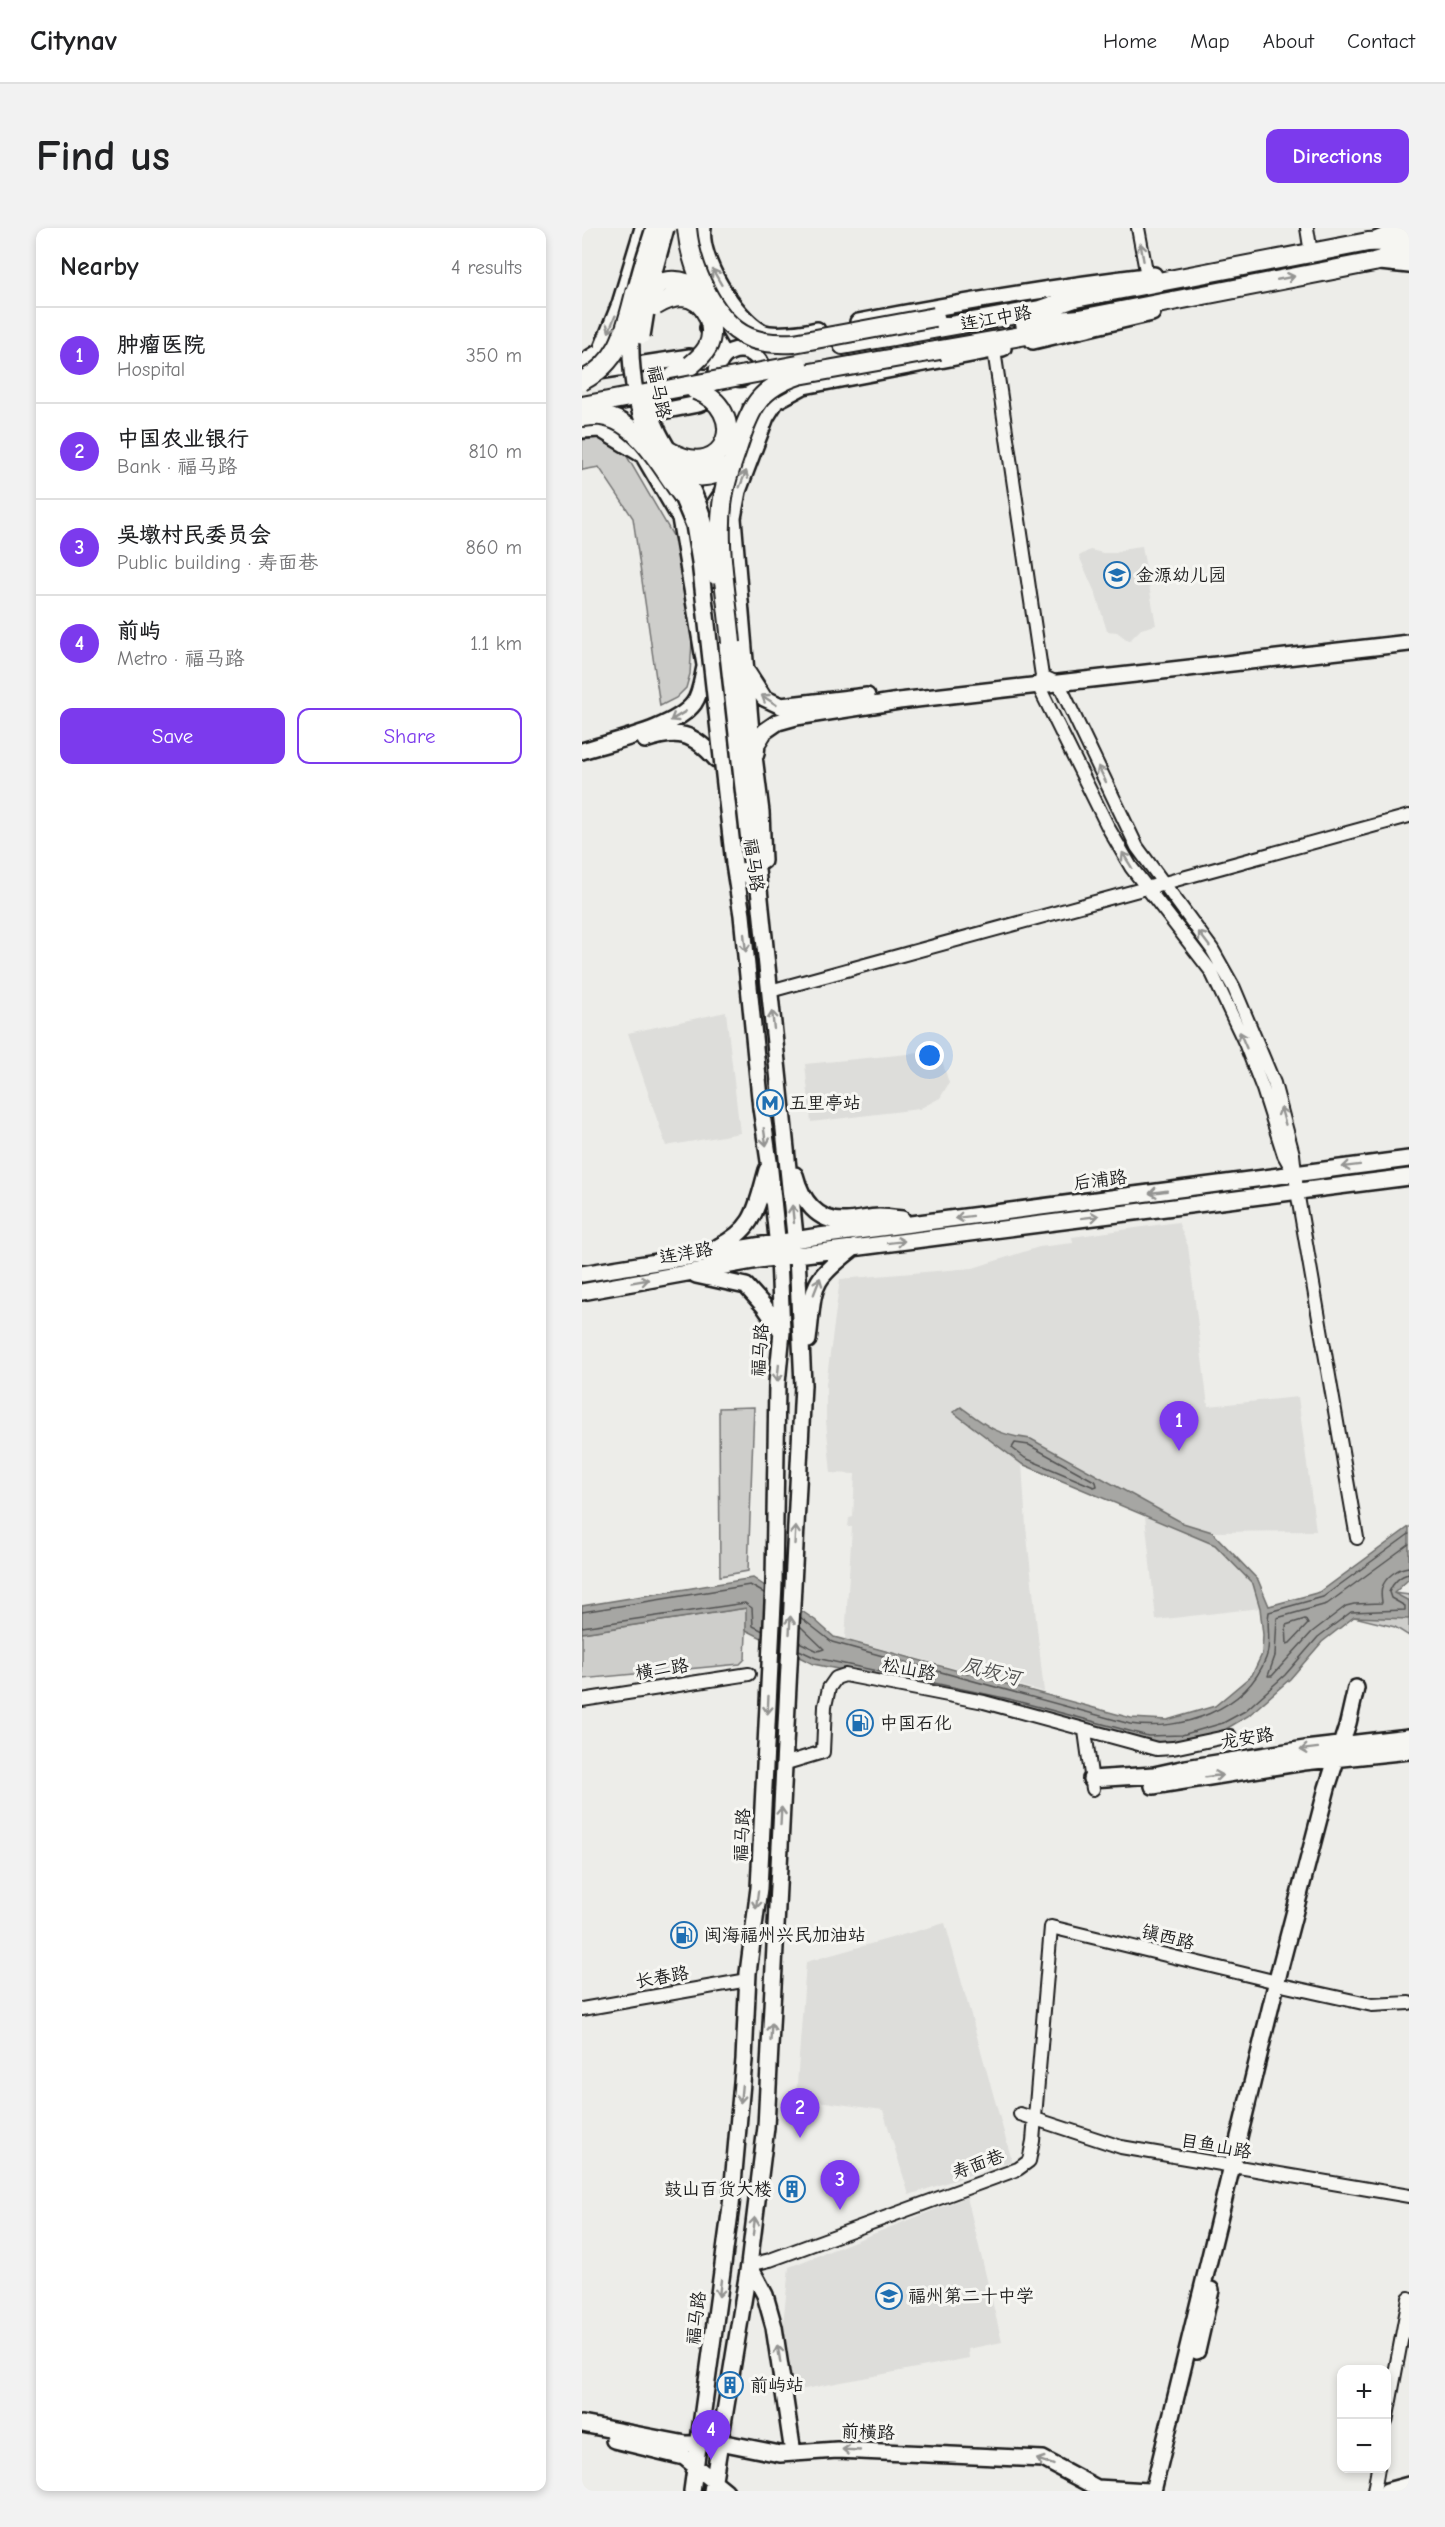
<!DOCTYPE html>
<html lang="en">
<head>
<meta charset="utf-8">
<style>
  body { margin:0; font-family:"Comic Neue","LXGW WenKai TC",sans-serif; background:#f2f2f2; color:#202124 }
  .controls { position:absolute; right:18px; bottom:18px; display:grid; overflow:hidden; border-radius:12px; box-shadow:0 3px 9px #0003 }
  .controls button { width:54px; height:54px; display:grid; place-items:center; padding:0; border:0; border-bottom:2px solid #e0e0e0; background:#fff; color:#202124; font:30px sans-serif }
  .you { position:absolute; left:348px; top:828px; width:21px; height:21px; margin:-15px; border:4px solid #fff; border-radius:50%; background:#1a73e8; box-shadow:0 0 0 9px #1a73e833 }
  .badge { display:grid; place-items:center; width:39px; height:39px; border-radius:50%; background:#7c3aed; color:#fff; font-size:20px; font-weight:700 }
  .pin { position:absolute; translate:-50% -50px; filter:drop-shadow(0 2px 3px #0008) }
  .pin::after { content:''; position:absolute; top:32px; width:21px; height:18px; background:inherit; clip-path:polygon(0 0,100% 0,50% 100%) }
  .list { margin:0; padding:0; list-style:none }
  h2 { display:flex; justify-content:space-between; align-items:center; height:78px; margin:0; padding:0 24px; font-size:26px }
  h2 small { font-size:20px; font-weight:400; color:#757577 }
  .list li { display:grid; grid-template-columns:39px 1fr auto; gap:18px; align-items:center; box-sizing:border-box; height:96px; padding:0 24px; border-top:2px solid #e0e0e0 }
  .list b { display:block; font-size:22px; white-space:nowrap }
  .list p { margin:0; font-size:20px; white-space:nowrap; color:#757577 }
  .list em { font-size:20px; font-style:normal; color:#757577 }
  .actions { display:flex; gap:12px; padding:18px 24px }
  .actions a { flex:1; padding:14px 0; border:2px solid #7c3aed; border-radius:12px; text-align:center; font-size:21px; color:#7c3aed }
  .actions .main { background:#7c3aed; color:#fff }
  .map { position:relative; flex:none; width:827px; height:2263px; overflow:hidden; border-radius:12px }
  header { display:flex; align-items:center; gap:36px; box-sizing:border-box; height:84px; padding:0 30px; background:#fff; border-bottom:2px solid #e0e0e0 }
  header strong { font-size:28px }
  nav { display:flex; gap:33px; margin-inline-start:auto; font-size:21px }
  .intro { display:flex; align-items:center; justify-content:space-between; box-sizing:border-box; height:144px; padding:0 36px }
  h1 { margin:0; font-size:42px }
  .button { padding:15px 27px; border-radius:12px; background:#7c3aed; color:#fff; font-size:21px; font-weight:700 }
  main { display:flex; gap:36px; padding:0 36px }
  aside { flex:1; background:#fff; border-radius:12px; box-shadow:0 3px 9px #0003 }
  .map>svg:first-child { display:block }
  .built { fill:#ddddda }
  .green { fill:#cececb; stroke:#757574; stroke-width:1.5 }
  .water { fill:#a6a6a3; stroke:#6f6f6d; stroke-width:1.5 }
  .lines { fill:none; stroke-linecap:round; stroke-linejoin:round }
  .shore { stroke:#535352; stroke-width:1.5 }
  .minor-casing { stroke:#1c1c1c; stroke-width:16 }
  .major-casing { stroke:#1c1c1c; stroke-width:20 }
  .highway-casing { stroke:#1c1c1c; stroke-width:22 }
  .minor { stroke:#f6f6f2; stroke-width:12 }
  .major { stroke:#f6f6f2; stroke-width:15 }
  .highway { stroke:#f6f6f2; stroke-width:18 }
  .major-bridge-casing { stroke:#1c1c1c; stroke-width:20; stroke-linecap:butt }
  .highway-bridge-casing { stroke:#1c1c1c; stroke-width:22; stroke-linecap:butt }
  .major-bridge { stroke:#f6f6f2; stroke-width:15 }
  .highway-bridge { stroke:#f6f6f2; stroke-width:18 }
  .oneway { stroke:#949492 }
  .labels { text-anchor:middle; stroke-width:6; stroke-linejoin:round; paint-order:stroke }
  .street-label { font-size:18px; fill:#1c1c1c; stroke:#f6f6f2 }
  .poi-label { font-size:18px; fill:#1c1c1c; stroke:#f6f6f2; text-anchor:start }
  .water-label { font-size:20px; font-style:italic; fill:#535352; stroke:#f6f6f2 }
</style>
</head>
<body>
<header>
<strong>Citynav</strong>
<nav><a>Home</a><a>Map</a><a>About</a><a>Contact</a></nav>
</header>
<div class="intro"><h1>Find us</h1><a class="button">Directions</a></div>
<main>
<aside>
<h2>Nearby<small>4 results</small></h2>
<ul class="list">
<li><span class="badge">1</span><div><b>肿瘤医院</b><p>Hospital</p></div><em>350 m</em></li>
<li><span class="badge">2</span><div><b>中国农业银行</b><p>Bank · 福马路</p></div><em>810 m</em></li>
<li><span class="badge">3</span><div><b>吴墩村民委员会</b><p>Public building · 寿面巷</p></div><em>860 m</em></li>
<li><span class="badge">4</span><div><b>前屿</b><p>Metro · 福马路</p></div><em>1.1 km</em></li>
</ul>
<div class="actions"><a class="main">Save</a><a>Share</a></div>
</aside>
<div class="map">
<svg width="827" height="2263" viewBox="0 0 827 2263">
  <rect width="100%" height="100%" fill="#edede9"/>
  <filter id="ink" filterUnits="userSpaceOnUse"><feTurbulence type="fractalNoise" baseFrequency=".0167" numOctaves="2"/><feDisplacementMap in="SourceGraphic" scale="12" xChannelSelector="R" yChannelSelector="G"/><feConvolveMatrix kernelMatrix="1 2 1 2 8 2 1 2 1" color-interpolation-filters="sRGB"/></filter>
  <g filter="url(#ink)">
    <path class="built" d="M 560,318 L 574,397 L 559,401 L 547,413 L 535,404 L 525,403 L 514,367 L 497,328 L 508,322 L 521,325 L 534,325 L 545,320 Z
      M 144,784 L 158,905 L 84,918 L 46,805 Z
      M 357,823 L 367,855 L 358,870 L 337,881 L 229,894 L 223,836 Z
      M 596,994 L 606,1018 L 626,1178 L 716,1169 L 734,1303 L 630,1304 L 601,1295 L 449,1211 L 425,1209 L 410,1202 L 379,1179 L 371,1184 L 440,1236 L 444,1299 L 462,1464 L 263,1411 L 270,1299 L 266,1299 L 267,1290 L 271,1289 L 273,1246 L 249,1245 L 244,1193 L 244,1156 L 258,1051 L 391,1040 L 457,1019 L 491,1015 L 490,1009 Z
      M 563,1288 L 633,1317 L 671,1356 L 678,1380 L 574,1392 Z
      M 363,1695 L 430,1933 L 327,1967 L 301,1882 L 214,1870 L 224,1734 Z
      M 385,1969 L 420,2114 L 386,2121 L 387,2130 L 212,2163 L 201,2097 L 207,2039 Z"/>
    <path class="green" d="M 15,210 L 37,219 L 43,225 L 93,311 L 110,413 L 108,446 L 104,460 L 94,470 L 78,478 L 51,290 L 17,239 L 0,242 L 0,212 Z
      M 172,1179 L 166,1343 L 138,1348 L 137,1180 Z
      M 812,1365 L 827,1367 L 827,1408 L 813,1399 L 772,1389 Z
      M 165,1380 L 163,1431 L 158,1436 L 0,1451 L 0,1405 Z"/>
    <path class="water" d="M 379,1179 C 406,1199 415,1207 449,1211 L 601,1295 L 630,1304 L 676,1352 L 687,1378 L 738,1364 L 827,1299 L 827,1351 L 812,1365 L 827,1373 L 827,1391 L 772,1389 L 740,1414 L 708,1451 L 666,1488 L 644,1501 L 619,1509 L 601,1513 L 565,1514 L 399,1470 L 231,1436 L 164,1402 L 164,1380 L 0,1405 L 0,1378 L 171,1350 L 233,1392 L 252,1409 L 549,1490 L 585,1492 L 633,1478 L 670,1447 L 680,1426 L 681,1407 L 678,1380 L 671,1356 L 633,1317 L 440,1236 L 371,1184 Z"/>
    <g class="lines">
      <path class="shore" d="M 433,1215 L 447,1217 L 514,1254 L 515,1258 L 512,1259 L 443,1230 L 430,1220 Z
        M 827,1316 L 745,1376 L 695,1390 L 693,1428 L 686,1448 L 690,1448 L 730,1404 L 764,1378 L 772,1376 L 800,1375 C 800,1371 798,1365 800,1360 C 803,1349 816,1340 827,1339
        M 0,1384 L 168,1357 L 182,1365
        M 218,1389 L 250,1414 L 548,1496 C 599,1504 664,1482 684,1430 C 690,1415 684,1398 687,1384 L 741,1369 L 827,1306
        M 723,1391 L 726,1396 L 708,1415 L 705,1416 L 704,1397 Z
        M 0,1399 L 163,1375 L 170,1380 L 171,1398 L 181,1403
        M 217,1414 L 236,1423 L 242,1421 L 218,1398
        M 217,1422 L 234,1430 L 427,1471 L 566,1508 L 600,1507 L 641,1495 L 663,1483 L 703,1447 L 736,1409 L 769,1384 L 823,1382 L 823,1378 L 809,1370 L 807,1364 C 810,1356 818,1347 827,1346"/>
      <defs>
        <path id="minor" d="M 556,0 L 565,48
          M 725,0 L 729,25
          M 412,122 L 460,448 L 457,459 L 527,601 L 549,639 L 629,743 L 663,815 L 681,861 L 702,927 L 710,941
          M 460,448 L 477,456 L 555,619 L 630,721 L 652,760 L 692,855 L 711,926 L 715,963 L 775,1310
          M 188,763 L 827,588
          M 0,1472 L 167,1446
          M 503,1503 L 511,1561
          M 201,1536 L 241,1524 L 243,1478 L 247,1460 L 254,1450 L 263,1447 L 402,1474 L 575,1521 L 591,1520 L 648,1508
          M 704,1758 L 790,1777 L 827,1775
          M 0,1781 L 166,1752
          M 438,1886 L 539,1919 L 827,1968
          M 167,2037 L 188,2032 L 436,1941 L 447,1933 L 451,1913 L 469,1699 L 695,1754
          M 804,2194 L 827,2070
          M 792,2263 L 796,2240"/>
        <path id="major" d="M 121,0 C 116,30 153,90 180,104 C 190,109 223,105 235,102
          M 796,11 L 824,0
          M 798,34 L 827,37
          M 276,94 C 374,75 473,59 572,47
          M 126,100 L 142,128
          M 451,113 L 570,85
          M135 145a23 23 0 1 1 46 0a23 23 0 1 1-46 0Z
          M 0,135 L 19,123 L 38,76 L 61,0
          M 10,144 L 108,129 L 123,132
          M 29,193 L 116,176 L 145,164
          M 0,202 L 18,201 L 61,227 L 98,290 L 124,443
          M 149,207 L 153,168
          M 108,282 L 135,242
          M 135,367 L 164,633 L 169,650
          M 166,445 L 182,470 L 199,478 L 285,468
          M 63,512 C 96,501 110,504 134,531
          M 0,523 C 30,513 93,501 112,475 C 119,465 120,451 123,439
          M 174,526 L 175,516 L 183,503 L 196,494 L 214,489 L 317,473 L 827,415
          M 181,633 L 179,584 L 169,504 L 151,290 L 156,263 L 184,189 L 194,173 L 222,158 L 421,120
          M 213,947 C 219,971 235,995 264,993 C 275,993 286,989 297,989 C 304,989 312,990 320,991
          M 136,1019 C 174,1000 174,980 185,942
          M 0,1046 L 237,1008 L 827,931
          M 114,1047 L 164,1058 L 182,1078 L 200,1104
          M 0,1064 L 176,1032 L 827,949
          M 226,1112 C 233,1056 226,1055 273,1019
          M 509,1551 L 572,1547 L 604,1540 L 723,1521 L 827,1509
          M 571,1558 L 722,1534 L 827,1523
          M 167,2037 L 183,2067 L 192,2099 L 211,2225
          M 615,2123 L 629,2062
          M 0,2196 L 104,2216 L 138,2214 L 198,2226 L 255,2222 L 461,2231 L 515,2260 L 566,2263
          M 32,2212 L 102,2229 L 144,2263
          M 110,2263 L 149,1978 L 162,1832 L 166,1745 L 177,1660 L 192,1355 L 195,1155 L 200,1104 L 197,1029 L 187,933 L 179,880 L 160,687 L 152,636
          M 130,2263 L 167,2037 L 184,1899 L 221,1157 L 215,1027 L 174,632
          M 571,2263 L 699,1736 L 745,1560 L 766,1495 L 774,1460
          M 805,2263 L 827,2257"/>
        <path id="highway" d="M 443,96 L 498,91 L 792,34 L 827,24
          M 261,117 L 458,82 L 493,70 L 786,14 L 827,12
          M 358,122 L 462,104
          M 92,148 L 109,137
          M 149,415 L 174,632"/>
      </defs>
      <use href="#minor" class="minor-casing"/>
      <use href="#major" class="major-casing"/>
      <use href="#highway" class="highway-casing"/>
      <use href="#minor" class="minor"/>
      <use href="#major" class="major"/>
      <use href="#highway" class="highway"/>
      <defs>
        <path id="major-bridge" d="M 72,0 C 66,20 58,41 54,62 C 44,114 47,178 76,223
          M 60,108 L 68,58 L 84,0
          M 66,174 C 72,207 96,234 111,264 C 124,291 128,319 133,348
          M 95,257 L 112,297 L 118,334 L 152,636"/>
        <path id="highway-bridge" d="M 105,0 C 108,34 126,80 154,102 C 171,115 192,116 212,115 L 353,89
          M 52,78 C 74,48 95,46 125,65
          M 73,78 C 81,73 90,69 100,69 C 124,70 136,101 125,120 C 121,127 115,132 109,137
          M 0,153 C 39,133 44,100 54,61
          M 0,178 L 216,137
          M 0,189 C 6,189 13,187 19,188 C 56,192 80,240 100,267
          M 87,223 C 146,257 169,181 113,162
          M 84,236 C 106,251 129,254 150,236
          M 149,415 C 145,366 133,312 142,264 C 145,247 152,231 157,215 C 169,178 178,160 217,147 L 358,122"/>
      </defs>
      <use href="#major-bridge" class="major-bridge-casing"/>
      <use href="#highway-bridge" class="highway-bridge-casing"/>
      <use href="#major-bridge" class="major-bridge"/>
      <use href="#highway-bridge" class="highway-bridge"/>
    </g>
    <defs><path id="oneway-shaft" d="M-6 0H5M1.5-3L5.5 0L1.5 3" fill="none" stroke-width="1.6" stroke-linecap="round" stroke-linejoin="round" transform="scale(1.5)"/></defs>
    <g class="oneway">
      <use href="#oneway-shaft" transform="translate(560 24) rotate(-100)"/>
      <use href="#oneway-shaft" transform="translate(135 49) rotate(-120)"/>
      <use href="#oneway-shaft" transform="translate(704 50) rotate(-11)"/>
      <use href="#oneway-shaft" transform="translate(30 96) rotate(112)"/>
      <use href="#oneway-shaft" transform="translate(161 251) rotate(-68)"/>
      <use href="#oneway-shaft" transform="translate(187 472) rotate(-147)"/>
      <use href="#oneway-shaft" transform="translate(96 488) rotate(149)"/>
      <use href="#oneway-shaft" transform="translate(520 546) rotate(-116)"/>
      <use href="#oneway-shaft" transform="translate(545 632) rotate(-122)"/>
      <use href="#oneway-shaft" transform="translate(622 711) rotate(-127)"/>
      <use href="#oneway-shaft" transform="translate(163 715) rotate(84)"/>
      <use href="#oneway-shaft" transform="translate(191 792) rotate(-96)"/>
      <use href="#oneway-shaft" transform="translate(661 812) rotate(-113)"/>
      <use href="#oneway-shaft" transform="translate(701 888) rotate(-106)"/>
      <use href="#oneway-shaft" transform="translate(183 909) rotate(82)"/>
      <use href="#oneway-shaft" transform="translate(769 938) rotate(173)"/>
      <use href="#oneway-shaft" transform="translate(576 964) rotate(172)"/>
      <use href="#oneway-shaft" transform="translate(211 986) rotate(-96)"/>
      <use href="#oneway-shaft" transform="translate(382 989) rotate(173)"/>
      <use href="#oneway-shaft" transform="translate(508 989) rotate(-7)"/>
      <use href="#oneway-shaft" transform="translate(314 1014) rotate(-7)"/>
      <use href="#oneway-shaft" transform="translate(58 1053) rotate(-10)"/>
      <use href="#oneway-shaft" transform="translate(235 1058) rotate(-69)"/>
      <use href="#oneway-shaft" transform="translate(196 1145) rotate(96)"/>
      <use href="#oneway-shaft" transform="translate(213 1307) rotate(-87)"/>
      <use href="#oneway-shaft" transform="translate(208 1397) rotate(-87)"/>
      <use href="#oneway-shaft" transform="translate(186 1477) rotate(93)"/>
      <use href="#oneway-shaft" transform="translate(727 1521) rotate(173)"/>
      <use href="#oneway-shaft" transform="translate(632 1548) rotate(-8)"/>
      <use href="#oneway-shaft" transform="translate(199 1588) rotate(-87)"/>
      <use href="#oneway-shaft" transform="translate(175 1672) rotate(97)"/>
      <use href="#oneway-shaft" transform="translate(189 1804) rotate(-87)"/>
      <use href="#oneway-shaft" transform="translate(159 1866) rotate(95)"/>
      <use href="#oneway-shaft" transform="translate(172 1998) rotate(-83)"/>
      <use href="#oneway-shaft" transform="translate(138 2060) rotate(97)"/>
      <use href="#oneway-shaft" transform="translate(197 2126) rotate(-99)"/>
      <use href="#oneway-shaft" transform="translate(269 2222) rotate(-177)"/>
      <use href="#oneway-shaft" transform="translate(463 2234) rotate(-161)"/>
    </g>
  </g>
  <defs>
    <symbol id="school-ring" viewBox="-11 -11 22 22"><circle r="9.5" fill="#f6f6f2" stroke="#1f6fb2" stroke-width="1.5"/><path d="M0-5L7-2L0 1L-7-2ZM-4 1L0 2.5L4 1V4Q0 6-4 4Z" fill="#1f6fb2"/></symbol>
    <symbol id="metro-ring" viewBox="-11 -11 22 22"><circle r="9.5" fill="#f6f6f2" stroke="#1f6fb2" stroke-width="1.5"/><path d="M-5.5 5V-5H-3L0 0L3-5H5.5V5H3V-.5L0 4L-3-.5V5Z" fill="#1f6fb2"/></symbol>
    <symbol id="fuel-ring" viewBox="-11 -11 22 22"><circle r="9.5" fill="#f6f6f2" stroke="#1f6fb2" stroke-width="1.5"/><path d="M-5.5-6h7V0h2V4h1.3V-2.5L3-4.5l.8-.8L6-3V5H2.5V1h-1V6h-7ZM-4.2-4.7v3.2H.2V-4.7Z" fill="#1f6fb2"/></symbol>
    <symbol id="building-ring" viewBox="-11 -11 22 22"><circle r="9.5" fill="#f6f6f2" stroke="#1f6fb2" stroke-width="1.5"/><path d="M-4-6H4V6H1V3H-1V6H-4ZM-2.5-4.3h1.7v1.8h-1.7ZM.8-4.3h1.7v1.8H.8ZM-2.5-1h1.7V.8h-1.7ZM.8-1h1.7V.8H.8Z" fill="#1f6fb2"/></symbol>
  </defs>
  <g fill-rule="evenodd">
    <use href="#school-ring" x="520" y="332" width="30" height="30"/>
    <use href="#metro-ring" x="173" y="860" width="30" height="30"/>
    <use href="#fuel-ring" x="263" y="1480" width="30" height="30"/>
    <use href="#fuel-ring" x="87" y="1692" width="30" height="30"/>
    <use href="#building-ring" x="195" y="1946" width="30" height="30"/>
    <use href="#school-ring" x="292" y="2053" width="30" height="30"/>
    <use href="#building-ring" x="133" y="2142" width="30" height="30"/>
  </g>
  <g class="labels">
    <g class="street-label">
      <text transform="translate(414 90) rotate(-10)" y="6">连江中路</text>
      <text transform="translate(77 164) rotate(78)" y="6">福马路</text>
      <text transform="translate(172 637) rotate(82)" y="6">福马路</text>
      <text transform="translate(518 952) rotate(-7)" y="6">后浦路</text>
      <text transform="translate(104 1025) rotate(-10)" y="6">连洋路</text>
      <text transform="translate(178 1122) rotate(-86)" y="6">福马路</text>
      <text transform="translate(80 1441) rotate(-9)" y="6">横二路</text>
      <text transform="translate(327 1441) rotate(11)" y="6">松山路</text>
      <text transform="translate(665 1510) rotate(-9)" y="6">龙安路</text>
      <text transform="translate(160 1607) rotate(-87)" y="6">福马路</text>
      <text transform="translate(586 1709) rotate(14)" y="6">镇西路</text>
      <text transform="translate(80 1749) rotate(-10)" y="6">长春路</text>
      <text transform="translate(634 1918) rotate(10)" y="6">目鱼山路</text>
      <text transform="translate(396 1936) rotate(-20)" y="6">寿面巷</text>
      <text transform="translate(114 2090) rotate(-83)" y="6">福马路</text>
      <text transform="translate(286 2204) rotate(2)" y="6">前横路</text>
    </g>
    <g class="poi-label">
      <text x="554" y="353">金源幼儿园</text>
      <text x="207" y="881">五里亭站</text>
      <text x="298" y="1501">中国石化</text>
      <text x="122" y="1713">闽海福州兴民加油站</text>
      <text x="190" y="1967" text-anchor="end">鼓山百货大楼</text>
      <text x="326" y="2074">福州第二十中学</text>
      <text x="168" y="2163">前屿站</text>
    </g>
    <g class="water-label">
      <text transform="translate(409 1443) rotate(14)" y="7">凤坂河</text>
    </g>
  </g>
</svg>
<div class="controls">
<button>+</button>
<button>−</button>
</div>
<div class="you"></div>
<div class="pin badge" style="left:597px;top:1223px">1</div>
<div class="pin badge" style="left:218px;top:1910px">2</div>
<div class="pin badge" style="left:258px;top:1982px">3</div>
<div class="pin badge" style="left:129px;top:2232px">4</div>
</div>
</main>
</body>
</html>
